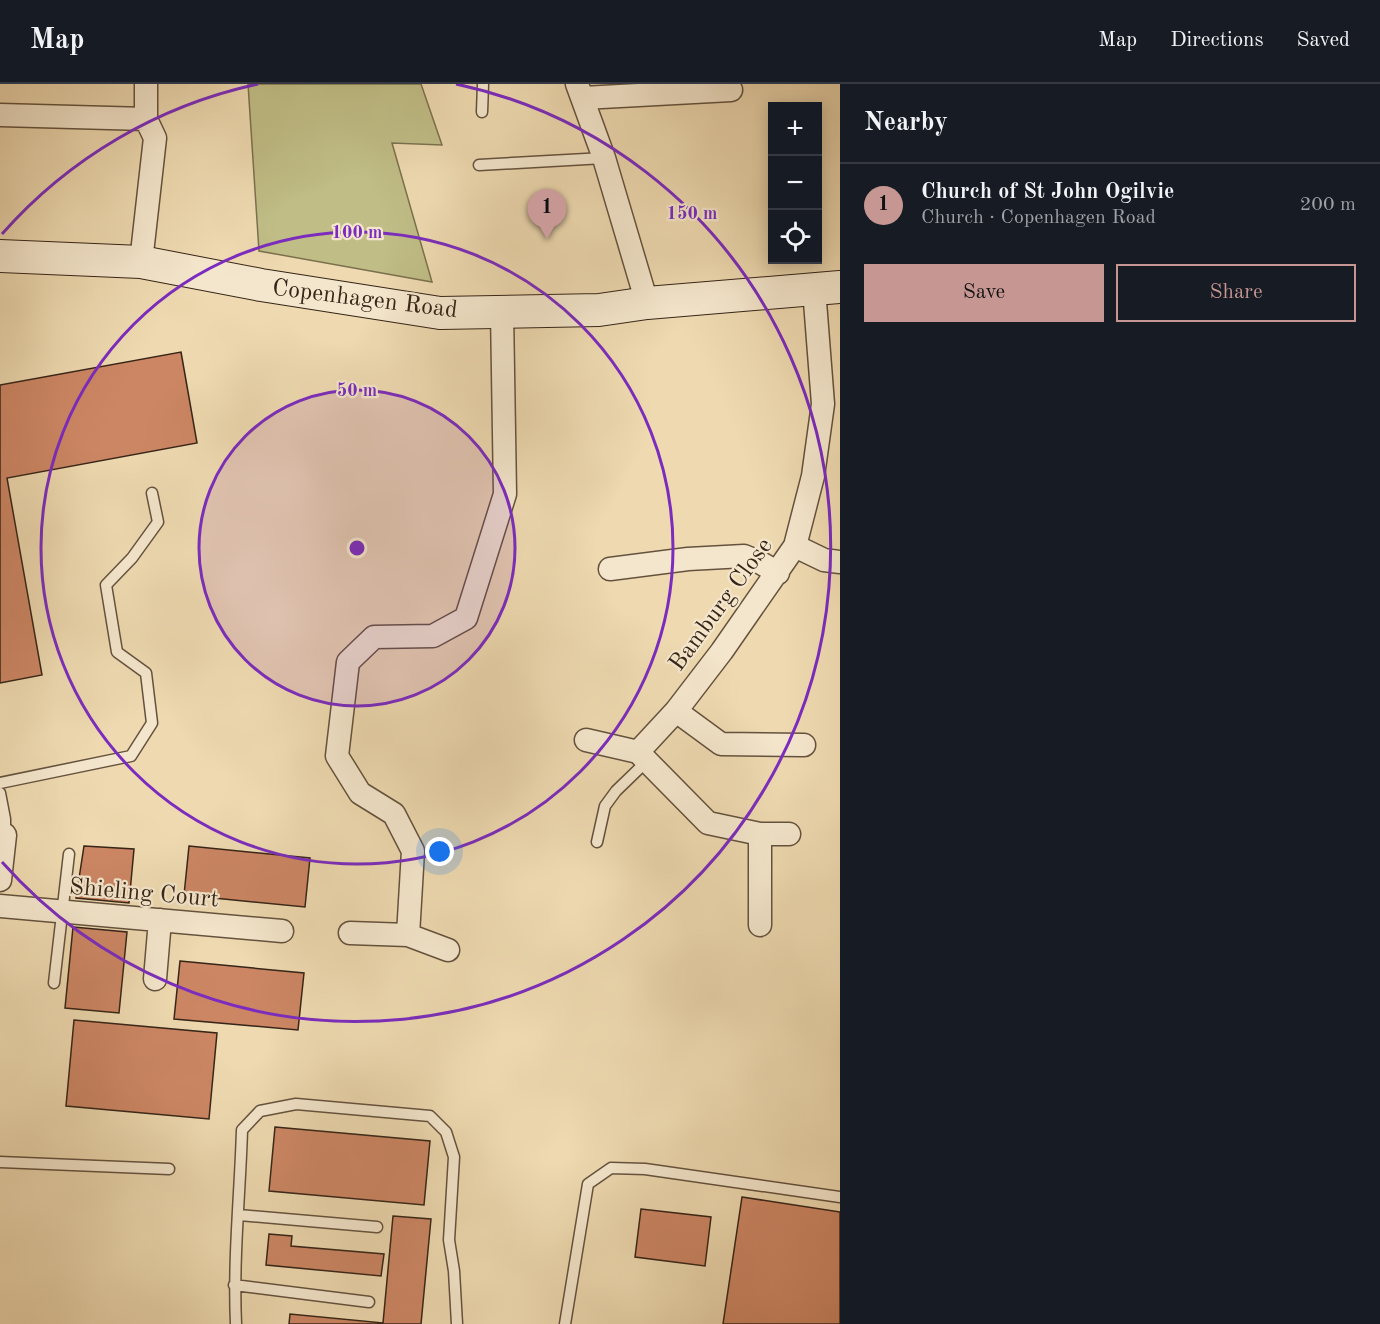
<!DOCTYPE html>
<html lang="en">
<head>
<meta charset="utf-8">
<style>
  body { margin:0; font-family:"Old Standard TT",serif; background:#242831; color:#f1f3f6 }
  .controls { position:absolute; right:18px; top:18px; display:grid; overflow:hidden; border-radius:0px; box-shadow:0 3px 15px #0003 }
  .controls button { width:54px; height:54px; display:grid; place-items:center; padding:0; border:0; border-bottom:2px solid #363941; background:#171b24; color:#f1f3f6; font:30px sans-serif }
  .you { position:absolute; left:440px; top:768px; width:21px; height:21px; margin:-15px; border:4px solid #fff; border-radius:50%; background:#1a73e8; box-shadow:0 0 0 9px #1a73e833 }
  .badge { display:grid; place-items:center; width:39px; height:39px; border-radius:50%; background:#c59692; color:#111; font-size:20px; font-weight:700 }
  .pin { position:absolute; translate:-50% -50px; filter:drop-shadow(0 2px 3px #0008) }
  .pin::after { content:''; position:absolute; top:32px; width:21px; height:18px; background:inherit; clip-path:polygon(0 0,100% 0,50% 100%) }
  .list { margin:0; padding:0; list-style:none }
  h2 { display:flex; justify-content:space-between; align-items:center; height:78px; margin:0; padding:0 24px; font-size:26px }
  h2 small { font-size:20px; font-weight:400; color:#9ea1a6 }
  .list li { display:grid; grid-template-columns:39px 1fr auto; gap:18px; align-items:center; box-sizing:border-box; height:84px; padding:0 24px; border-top:2px solid #363941 }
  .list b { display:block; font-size:22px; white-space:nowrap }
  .list p { margin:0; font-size:20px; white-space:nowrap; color:#9ea1a6 }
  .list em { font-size:20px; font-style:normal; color:#9ea1a6 }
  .actions { display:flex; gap:12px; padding:18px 24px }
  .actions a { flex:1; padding:14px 0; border:2px solid #c59692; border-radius:0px; text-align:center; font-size:21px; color:#c59692 }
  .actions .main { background:#c59692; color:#111 }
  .icon { flex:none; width:33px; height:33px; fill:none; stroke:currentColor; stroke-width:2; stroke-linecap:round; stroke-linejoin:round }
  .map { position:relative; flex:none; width:840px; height:1240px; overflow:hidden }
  header { display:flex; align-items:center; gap:36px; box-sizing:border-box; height:84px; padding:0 30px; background:#171b24; border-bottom:2px solid #363941 }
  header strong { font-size:28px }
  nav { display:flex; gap:33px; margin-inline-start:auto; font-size:21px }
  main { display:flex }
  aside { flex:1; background:#171b24 }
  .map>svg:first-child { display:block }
  .green { fill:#c0bd86; stroke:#7b714f; stroke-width:1.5 }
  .building { fill:#cc8664; stroke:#362518; stroke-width:1.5 }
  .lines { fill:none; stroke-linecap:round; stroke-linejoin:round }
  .lane-casing { stroke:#64523e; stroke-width:13 }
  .street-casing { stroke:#64523e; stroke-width:25 }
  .secondary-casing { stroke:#362518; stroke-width:34 }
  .lane { stroke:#f4e6cc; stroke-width:10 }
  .street { stroke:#f4e6cc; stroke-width:22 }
  .secondary { stroke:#f4e6cc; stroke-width:32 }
  .ring { fill:none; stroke:#7b2cbf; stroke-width:3 }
  .labels { text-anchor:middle; stroke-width:4.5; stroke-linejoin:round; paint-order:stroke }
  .street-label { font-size:24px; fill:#362518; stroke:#f4e6cc }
  .centre { fill:#7b2cbf; stroke:#f4e6cc; stroke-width:3 }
  .ring-label { font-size:18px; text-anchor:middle; font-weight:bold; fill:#7b2cbf; stroke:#f4e6cc; stroke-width:4.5; stroke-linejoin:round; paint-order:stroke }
</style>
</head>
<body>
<header>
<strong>Map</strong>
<nav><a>Map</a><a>Directions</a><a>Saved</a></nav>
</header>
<main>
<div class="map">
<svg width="840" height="1240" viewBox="0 0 840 1240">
  <rect width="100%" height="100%" fill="#eed9b0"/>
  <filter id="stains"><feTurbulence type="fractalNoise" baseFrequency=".00333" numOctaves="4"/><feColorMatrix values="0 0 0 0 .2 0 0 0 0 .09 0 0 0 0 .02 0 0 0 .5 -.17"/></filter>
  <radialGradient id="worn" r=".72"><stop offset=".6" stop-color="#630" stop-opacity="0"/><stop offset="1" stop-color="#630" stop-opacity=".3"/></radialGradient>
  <path class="green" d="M 248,0 L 421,0 L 442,61 L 392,59 L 432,198 L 259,167 Z"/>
  <path class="building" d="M 181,268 L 197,359 L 7,394 L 42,591 L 0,599 L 0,301 Z
    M 84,762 L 134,765 L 129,819 L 76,814 Z
    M 189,762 L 310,774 L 305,823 L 184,811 Z
    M 73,843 L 127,848 L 119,929 L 65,924 Z
    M 180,877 L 304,889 L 298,946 L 174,935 Z
    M 74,936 L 217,949 L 209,1035 L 66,1022 Z
    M 275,1043 L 430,1057 L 424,1121 L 269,1107 Z
    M 742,1113 L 840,1128 L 840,1240 L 723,1240 Z
    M 641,1125 L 711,1133 L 705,1182 L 635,1173 Z
    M 393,1132 L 431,1135 L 421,1240 L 289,1240 L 290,1230 L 383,1239 Z
    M 269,1150 L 292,1152 L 291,1162 L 384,1170 L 381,1192 L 266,1181 Z"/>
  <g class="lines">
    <defs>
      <path id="lane" d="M 482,28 L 483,0
        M 479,81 L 604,74
        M 0,699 L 131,672 L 152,639 L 146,589 L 117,568 L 106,501 L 132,474 L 158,438 L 152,409
        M 0,709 L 5,735 L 5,751
        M 597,758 L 605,722 L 616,707 L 647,677
        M 54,899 L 69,770
        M 0,1078 L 169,1085
        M 239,1131 L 377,1143
        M 234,1201 L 369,1218
        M 236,1240 C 233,1175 240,1111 242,1046 L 260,1027 L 296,1020 L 430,1032 L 446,1048 L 454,1073 L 449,1156 L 454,1187 L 457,1240
        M 565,1240 L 588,1100 L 611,1084 L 645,1085 L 840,1113"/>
      <path id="street" d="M 577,0 L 604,74 L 647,219
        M 583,14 L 731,6
        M 0,31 L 146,35
        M 141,178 L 155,54 L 146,35 L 146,0
        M 795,462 L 824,476 L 840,478
        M 610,485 L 688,475 L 744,472 L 761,479 L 778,489
        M 676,627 L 721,660 L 804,661
        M 586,656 L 638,668
        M 760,750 L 760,841
        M 789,750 L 760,750 L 708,739 L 638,668 L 676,627 L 722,567 L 795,462 L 813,392 L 823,320 L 814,205
        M 0,796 L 5,751
        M 0,822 L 282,847
        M 350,849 L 408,851 L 448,866
        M 408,851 L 413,767 L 394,730 L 360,709 L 337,672 L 348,578 L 374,553 L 433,552 L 466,534 L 505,410 L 502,227
        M 155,895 L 160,836"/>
      <path id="secondary" d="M 0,172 L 141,178 L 261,201 L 440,229 L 599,226 L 647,219 L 840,203"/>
    </defs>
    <use href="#lane" class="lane-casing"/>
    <use href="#street" class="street-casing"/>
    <use href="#secondary" class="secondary-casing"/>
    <use href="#lane" class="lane"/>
    <use href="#street" class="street"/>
    <use href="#secondary" class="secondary"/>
  </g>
  <circle cx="357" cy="464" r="158" fill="#7b2cbf" fill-opacity=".12"/>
  <g class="ring">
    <circle cx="357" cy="464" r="158"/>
    <circle cx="357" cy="464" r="316"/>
    <path d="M2 150A474 474 0 0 1 258 0M456 0A474 474 0 1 1 2 778"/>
  </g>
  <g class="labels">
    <g class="street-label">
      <text transform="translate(365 214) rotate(7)" y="8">Copenhagen Road</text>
      <text transform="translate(720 520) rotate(-54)" y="8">Bamburg Close</text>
      <text transform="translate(144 808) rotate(5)" y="8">Shieling Court</text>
    </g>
  </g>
  <circle cx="357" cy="464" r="9" class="centre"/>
  <g class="ring-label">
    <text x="692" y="135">150 m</text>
    <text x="357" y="154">100 m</text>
    <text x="357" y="312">50 m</text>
  </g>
  <rect width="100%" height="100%" filter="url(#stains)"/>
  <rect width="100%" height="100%" fill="url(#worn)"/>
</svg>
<div class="controls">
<button>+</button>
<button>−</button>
<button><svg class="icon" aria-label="locate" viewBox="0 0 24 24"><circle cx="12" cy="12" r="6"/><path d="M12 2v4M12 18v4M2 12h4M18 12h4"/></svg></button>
</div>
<div class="you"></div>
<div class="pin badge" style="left:547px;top:155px">1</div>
</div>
<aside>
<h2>Nearby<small></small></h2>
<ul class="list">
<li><span class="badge">1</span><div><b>Church of St John Ogilvie</b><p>Church · Copenhagen Road</p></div><em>200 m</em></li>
</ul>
<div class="actions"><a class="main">Save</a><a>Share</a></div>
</aside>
</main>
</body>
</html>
